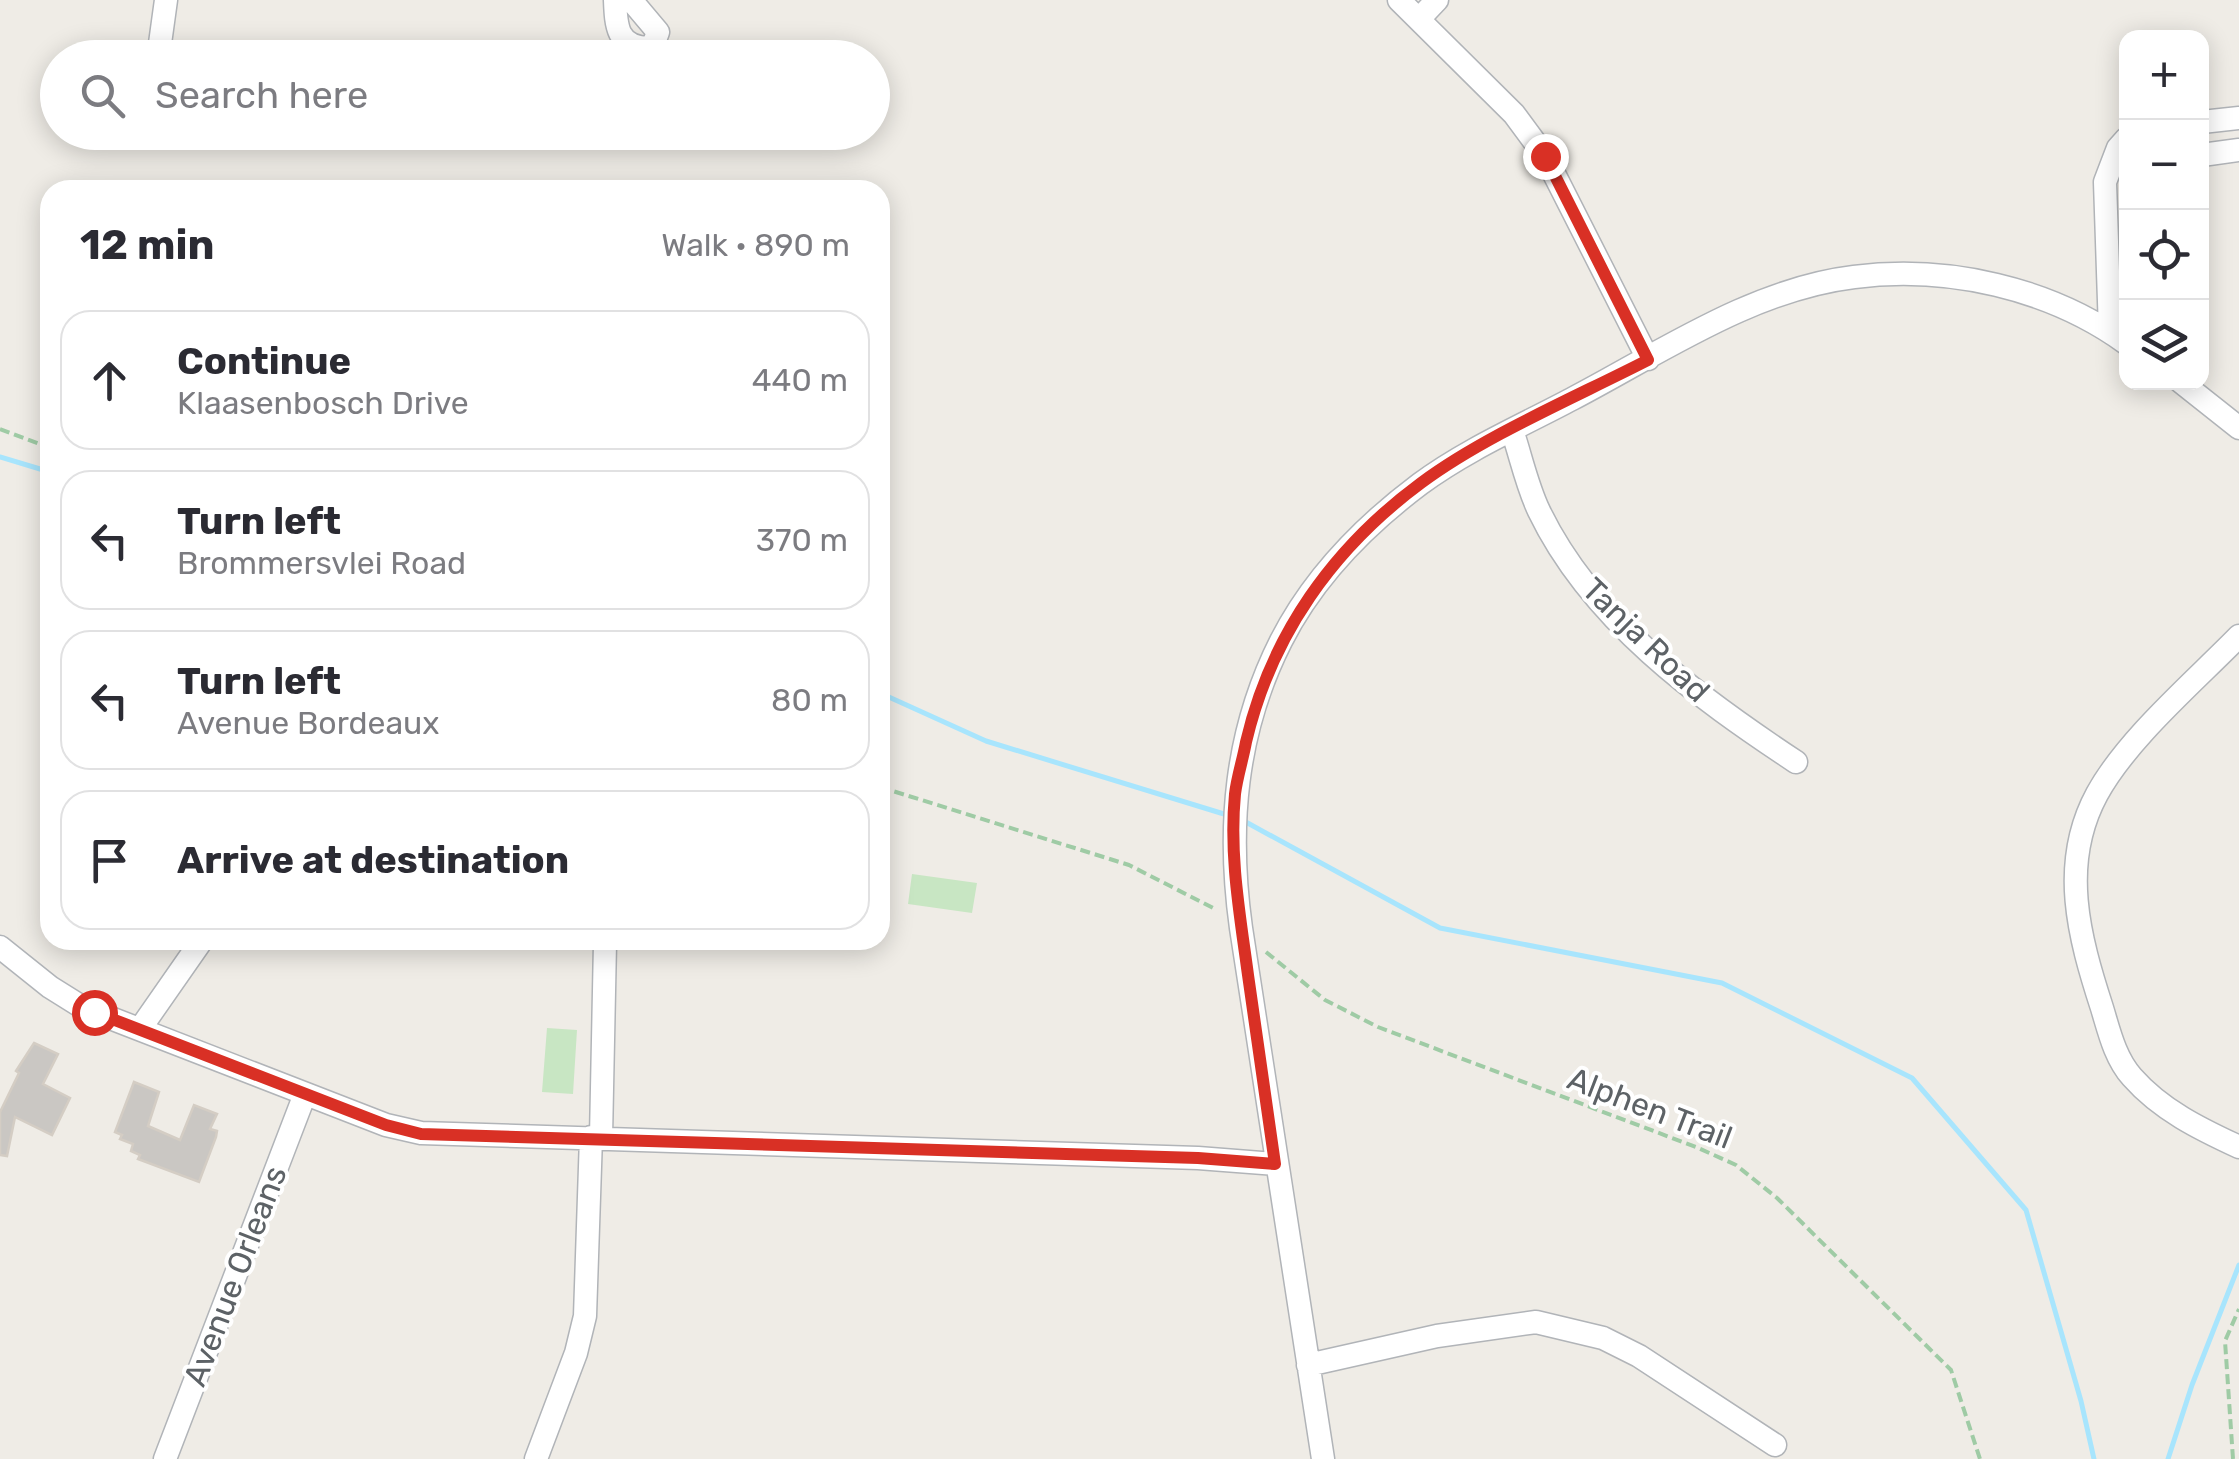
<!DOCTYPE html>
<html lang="en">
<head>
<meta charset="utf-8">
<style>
  body { margin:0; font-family:Rubik,sans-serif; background:#f7f7f7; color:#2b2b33 }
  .controls { position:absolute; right:30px; top:30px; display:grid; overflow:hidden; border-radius:20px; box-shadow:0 5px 25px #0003 }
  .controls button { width:90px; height:90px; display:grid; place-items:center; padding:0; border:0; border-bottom:2px solid #e1e1e2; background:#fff; color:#2b2b33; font:50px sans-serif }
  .stop { position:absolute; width:30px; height:30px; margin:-22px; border:8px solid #d93025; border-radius:50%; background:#fff }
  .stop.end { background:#d93025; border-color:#fff; box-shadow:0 2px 10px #0008 }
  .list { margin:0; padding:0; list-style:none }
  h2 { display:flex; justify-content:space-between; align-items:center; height:130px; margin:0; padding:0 40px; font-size:42px }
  h2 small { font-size:32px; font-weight:400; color:#7c7c81 }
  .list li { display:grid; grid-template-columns:65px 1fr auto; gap:30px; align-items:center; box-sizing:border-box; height:140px; margin:0 20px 20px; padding:0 20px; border:2px solid #e1e1e2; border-radius:30px }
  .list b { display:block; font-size:38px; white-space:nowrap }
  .list p { margin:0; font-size:32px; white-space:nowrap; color:#7c7c81 }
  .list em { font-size:32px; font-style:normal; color:#7c7c81 }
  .icon { flex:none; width:55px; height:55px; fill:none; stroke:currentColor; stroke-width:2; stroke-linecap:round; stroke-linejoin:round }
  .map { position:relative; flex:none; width:2239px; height:1459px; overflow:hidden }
  .search { position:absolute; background:#fff; box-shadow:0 5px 25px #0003; left:40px; top:40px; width:850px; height:110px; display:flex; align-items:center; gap:25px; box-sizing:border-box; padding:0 35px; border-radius:55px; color:#7c7c81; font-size:38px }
  .panel { position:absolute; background:#fff; box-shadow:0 5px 25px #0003; left:40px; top:180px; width:850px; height:770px; border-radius:30px }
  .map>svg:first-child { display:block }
  .pitch { fill:#c8e6c3 }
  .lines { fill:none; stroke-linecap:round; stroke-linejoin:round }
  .stream { stroke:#a8e5fd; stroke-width:5 }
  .building { fill:#cac7c3; stroke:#d4cdc4; stroke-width:2.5 }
  .minor-casing { stroke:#b1b4b8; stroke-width:25 }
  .path { stroke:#9fcba5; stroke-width:4; stroke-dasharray:10 5; stroke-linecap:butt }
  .minor { stroke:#fff; stroke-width:22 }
  .route { stroke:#d93025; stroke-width:12 }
  .labels { text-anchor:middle; stroke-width:8; stroke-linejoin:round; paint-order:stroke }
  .street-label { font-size:32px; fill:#5d6266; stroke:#fff }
</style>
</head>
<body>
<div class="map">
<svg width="2239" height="1459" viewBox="0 0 2239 1459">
  <rect width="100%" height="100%" fill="#efece6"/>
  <path class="pitch" d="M 912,874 L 977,883 L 972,913 L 908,904 Z
    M 547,1028 L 577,1030 L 573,1094 L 542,1092 Z"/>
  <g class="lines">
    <path class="stream" d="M 0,457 L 50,472
      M 880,693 L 986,741 L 1224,814
      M 1244,821 L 1440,928 L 1722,983 L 1912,1078 L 2026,1210 L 2081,1401 L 2094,1459
      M 2168,1459 L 2192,1385 L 2239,1265"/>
  </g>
  <path class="building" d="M 34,1043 L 58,1054 L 43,1084 L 70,1098 L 52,1135 L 15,1117 L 7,1156 L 0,1155 L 0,1112 L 19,1073 L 16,1071 Z
    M 134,1082 L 159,1092 L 148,1126 L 180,1140 L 194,1105 L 217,1114 L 210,1129 L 217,1131 L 216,1137 L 199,1182 L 138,1159 L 140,1155 L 131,1151 L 133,1144 L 120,1139 L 122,1135 L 115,1132 Z"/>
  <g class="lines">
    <defs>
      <path id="minor" d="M 615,0 C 616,26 617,47 648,48 L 654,43 L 658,32 L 631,0
        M 1399,0 L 1514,114 L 1545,156 L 1648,359
        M 1419,19 L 1437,0
        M 158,58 L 166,0
        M 2202,122 L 2239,118
        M 2202,155 L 2239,150
        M 2110,331 L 2105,182 L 2118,148 L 2126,139
        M 2181,382 L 2239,428
        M 1512,430 C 1521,457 1527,486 1539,511 C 1592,621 1698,697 1796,762
        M 2239,636 C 2194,682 2127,739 2097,794 C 2059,864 2079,937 2102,1008 C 2109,1031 2115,1058 2132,1077 C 2161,1110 2200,1129 2239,1147
        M 0,947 L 50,987 L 82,1007 L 386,1125 L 421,1133 L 1198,1158 L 1275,1164
        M 140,1029 L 202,940
        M 601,1137 L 605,943
        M 1308,1365 L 1437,1336 L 1536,1322 L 1603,1338 L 1639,1356 L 1775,1445
        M 165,1459 L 305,1094
        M 536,1459 L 576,1353 L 585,1316 L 591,1137
        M 1323,1459 L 1241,928 C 1227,828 1235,732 1281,641 C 1313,578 1364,526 1420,484 C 1466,450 1521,426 1572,399 C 1660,353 1753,289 1854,277 C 1947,265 2050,288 2126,343"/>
    </defs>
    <use href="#minor" class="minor-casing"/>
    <path class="path" d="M 0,429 L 50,448
      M 880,787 L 1129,865 L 1217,910
      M 1266,952 L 1325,1000 L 1378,1027 L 1696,1147 L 1736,1165 L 1777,1198 L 1951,1370 L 1980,1459
      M 2233,1459 L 2225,1341 L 2239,1309"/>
    <use href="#minor" class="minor"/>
  </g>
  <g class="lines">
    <path class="route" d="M 94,1012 L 386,1125 L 421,1134 L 1198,1158 L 1275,1164 C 1266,1101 1257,1038 1248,975 C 1240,915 1229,855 1235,794 C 1237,777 1243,759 1246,742 C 1271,635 1333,548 1421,483 C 1484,436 1576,397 1648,360 L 1545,156"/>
  </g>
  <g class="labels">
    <g class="street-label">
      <text transform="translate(1646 640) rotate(44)" y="11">Tanja Road</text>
      <text transform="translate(1650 1108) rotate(21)" y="11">Alphen Trail</text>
      <text transform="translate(235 1276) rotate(-69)" y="11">Avenue Orleans</text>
    </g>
  </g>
</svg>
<div class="controls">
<button>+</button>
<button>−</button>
<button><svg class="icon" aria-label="locate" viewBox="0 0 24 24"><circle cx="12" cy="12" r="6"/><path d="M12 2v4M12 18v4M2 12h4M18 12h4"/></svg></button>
<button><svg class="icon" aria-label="layers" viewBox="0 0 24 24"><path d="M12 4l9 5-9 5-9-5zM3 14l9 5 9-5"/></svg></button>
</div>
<div class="stop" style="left:94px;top:1012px"></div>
<div class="stop end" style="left:1545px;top:156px"></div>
<div class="search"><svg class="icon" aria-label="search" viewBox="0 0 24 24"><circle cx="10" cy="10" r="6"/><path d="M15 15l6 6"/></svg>Search here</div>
<section class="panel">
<h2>12 min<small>Walk · 890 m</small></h2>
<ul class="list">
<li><svg class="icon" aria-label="ahead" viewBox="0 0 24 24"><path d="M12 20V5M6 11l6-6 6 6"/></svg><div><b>Continue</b><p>Klaasenbosch Drive</p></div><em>440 m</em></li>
<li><svg class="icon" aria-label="left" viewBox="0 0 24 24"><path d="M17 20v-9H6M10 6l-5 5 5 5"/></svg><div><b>Turn left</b><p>Brommersvlei Road</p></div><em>370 m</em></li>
<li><svg class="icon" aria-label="left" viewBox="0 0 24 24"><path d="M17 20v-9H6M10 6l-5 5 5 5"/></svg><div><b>Turn left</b><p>Avenue Bordeaux</p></div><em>80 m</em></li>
<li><svg class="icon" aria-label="arrive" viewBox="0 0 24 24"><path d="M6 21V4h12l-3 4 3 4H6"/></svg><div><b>Arrive at destination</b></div></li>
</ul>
</section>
</div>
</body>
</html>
